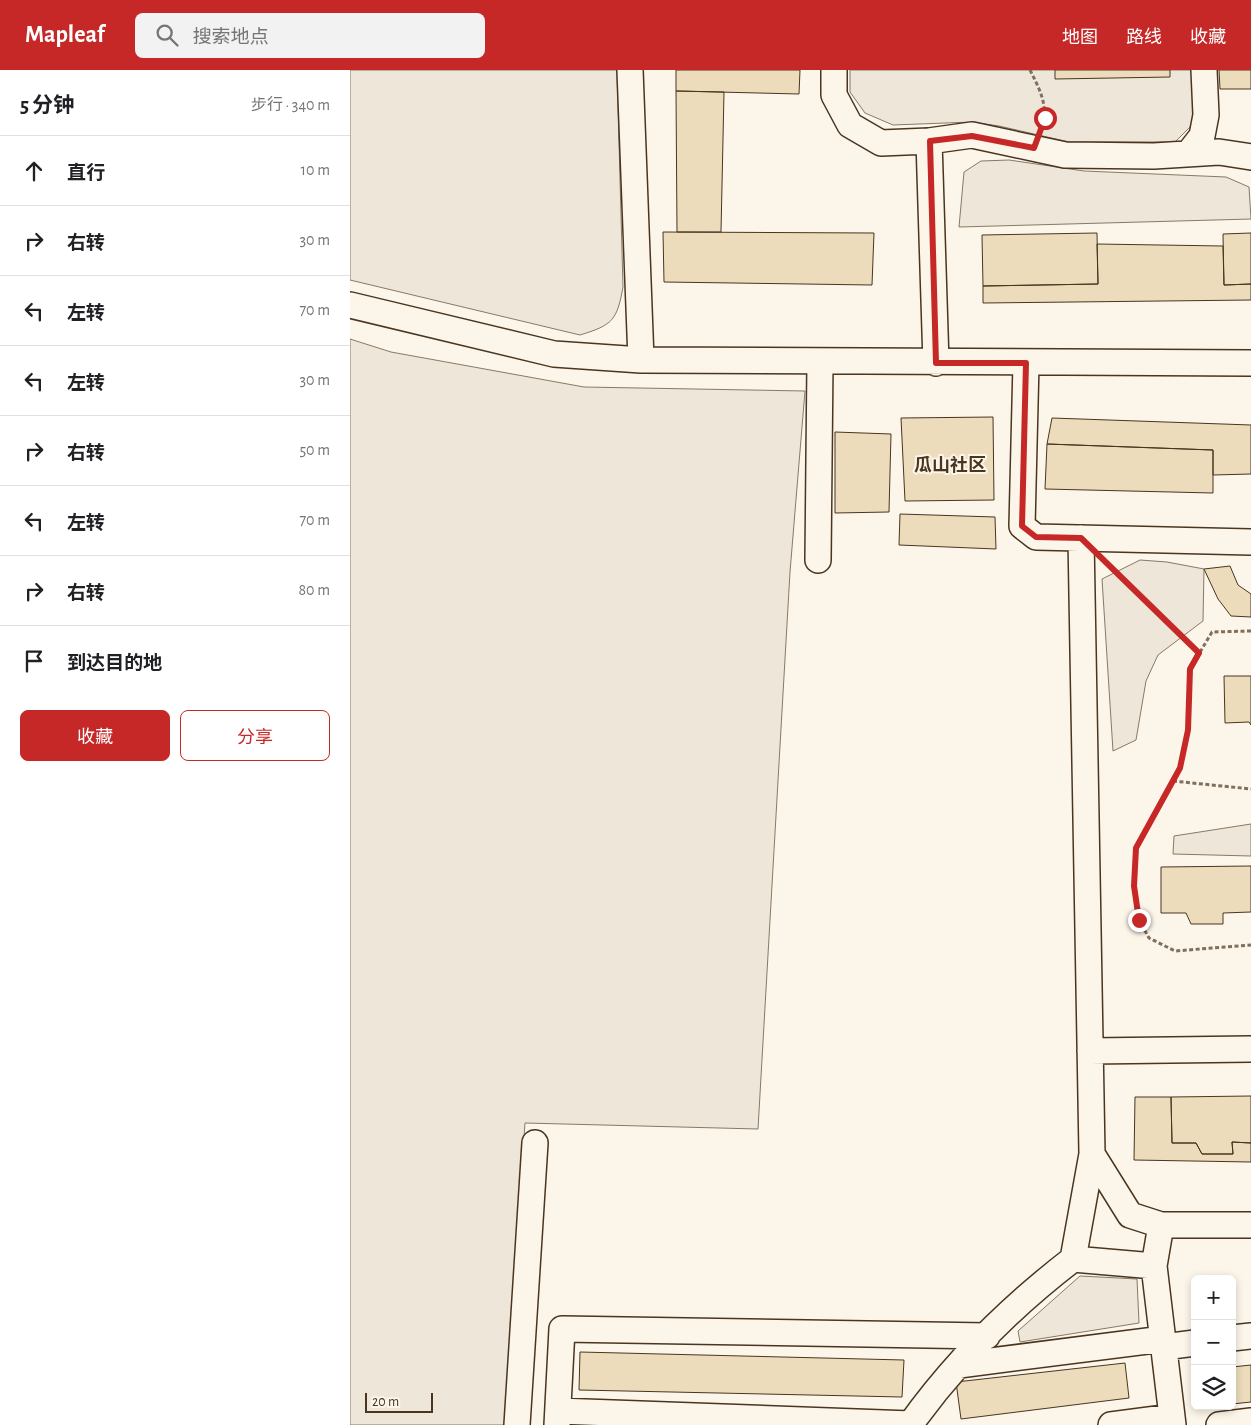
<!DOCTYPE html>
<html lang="zh">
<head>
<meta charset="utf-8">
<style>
  body { margin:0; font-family:"Alegreya Sans","Noto Sans SC",sans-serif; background:#f2f2f2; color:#202124 }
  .controls { position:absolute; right:15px; bottom:15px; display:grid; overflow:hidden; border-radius:8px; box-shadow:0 2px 8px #0003 }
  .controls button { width:45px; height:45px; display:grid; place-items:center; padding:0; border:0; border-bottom:1px solid #e0e0e0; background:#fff; color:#202124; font:25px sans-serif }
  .scale { position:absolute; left:15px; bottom:12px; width:68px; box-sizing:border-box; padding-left:5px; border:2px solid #4a3520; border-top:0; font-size:14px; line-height:18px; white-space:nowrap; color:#4a3520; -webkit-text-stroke:4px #fbf6e9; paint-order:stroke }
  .stop { position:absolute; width:15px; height:15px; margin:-11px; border:4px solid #c62828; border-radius:50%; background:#fff }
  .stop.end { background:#c62828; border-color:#fff; box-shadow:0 1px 5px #0008 }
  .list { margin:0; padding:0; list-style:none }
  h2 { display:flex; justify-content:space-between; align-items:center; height:65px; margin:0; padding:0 20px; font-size:21px }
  h2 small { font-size:16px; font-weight:400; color:#757577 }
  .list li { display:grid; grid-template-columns:32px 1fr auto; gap:15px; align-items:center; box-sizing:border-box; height:70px; padding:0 20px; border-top:1px solid #e0e0e0 }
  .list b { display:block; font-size:19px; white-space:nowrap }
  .list em { font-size:16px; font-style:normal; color:#757577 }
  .actions { display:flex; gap:10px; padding:15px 20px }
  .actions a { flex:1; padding:11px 0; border:1px solid #c62828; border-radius:8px; text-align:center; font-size:18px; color:#c62828 }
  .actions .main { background:#c62828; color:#fff }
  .icon { flex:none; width:28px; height:28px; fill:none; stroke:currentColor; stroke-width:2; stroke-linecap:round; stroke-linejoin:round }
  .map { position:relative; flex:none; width:901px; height:1355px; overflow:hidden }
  header { display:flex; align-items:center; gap:30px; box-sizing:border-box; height:70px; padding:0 25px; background:#c62828; color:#fff }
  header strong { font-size:24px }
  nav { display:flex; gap:28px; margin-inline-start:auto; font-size:18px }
  .search { width:350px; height:45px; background:#f2f2f2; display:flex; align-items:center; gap:12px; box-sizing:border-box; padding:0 18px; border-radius:8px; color:#757577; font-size:19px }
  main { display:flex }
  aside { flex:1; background:#fff }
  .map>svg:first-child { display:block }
  .green { fill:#ede6d9; stroke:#887966 }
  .building { fill:#ecdcbc; stroke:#4a3520 }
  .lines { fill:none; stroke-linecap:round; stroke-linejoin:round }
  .minor-casing { stroke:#4a3520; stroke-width:28 }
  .path { stroke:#7f6f5c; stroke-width:3; stroke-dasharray:4 2.5; stroke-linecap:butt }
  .minor { stroke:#fbf6e9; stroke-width:25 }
  .route { stroke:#c62828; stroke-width:6 }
  .labels { text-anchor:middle; stroke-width:4; stroke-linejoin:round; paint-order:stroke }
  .quarter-label { font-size:18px; font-weight:bold; fill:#4a3520; stroke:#fbf6e9 }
</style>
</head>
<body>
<header>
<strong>Mapleaf</strong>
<div class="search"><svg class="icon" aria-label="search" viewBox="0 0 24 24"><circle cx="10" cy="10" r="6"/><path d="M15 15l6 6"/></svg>搜索地点</div>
<nav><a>地图</a><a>路线</a><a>收藏</a></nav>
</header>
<main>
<aside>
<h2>5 分钟<small>步行 · 340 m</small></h2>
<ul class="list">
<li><svg class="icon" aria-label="ahead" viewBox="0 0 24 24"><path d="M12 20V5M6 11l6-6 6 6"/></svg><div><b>直行</b></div><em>10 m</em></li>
<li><svg class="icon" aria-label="right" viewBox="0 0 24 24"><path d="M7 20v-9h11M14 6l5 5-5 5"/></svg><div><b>右转</b></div><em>30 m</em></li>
<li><svg class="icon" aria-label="left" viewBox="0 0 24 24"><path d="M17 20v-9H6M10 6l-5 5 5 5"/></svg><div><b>左转</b></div><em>70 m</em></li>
<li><svg class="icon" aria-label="left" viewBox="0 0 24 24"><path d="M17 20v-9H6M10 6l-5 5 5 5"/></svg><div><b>左转</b></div><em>30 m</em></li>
<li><svg class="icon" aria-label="right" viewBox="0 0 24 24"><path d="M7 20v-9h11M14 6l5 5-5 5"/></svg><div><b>右转</b></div><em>50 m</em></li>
<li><svg class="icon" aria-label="left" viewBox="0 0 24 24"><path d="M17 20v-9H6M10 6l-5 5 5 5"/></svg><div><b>左转</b></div><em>70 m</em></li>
<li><svg class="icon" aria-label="right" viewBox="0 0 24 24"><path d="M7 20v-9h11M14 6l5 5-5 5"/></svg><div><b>右转</b></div><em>80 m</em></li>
<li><svg class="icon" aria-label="arrive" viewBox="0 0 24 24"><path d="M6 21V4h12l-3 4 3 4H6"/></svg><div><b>到达目的地</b></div></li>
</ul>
<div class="actions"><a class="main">收藏</a><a>分享</a></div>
</aside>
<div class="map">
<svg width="901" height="1355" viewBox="0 0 901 1355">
  <rect width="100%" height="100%" fill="#fbf6e9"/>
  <path class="green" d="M 0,0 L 267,0 L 273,217 C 267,250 263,255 230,265 L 0,210 Z
    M 500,0 L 843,0 L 844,53 L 825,72 L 719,72 L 649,56 L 622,52 L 543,55 L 515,43 L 500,22 Z
    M 659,90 L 734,101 L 876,107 L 899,117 L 901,149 L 609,157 L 614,102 L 631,91 Z
    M 0,269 L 41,282 L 234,317 L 455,321 L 440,502 L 408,1059 L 175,1053 L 155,1355 L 0,1355 Z
    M 790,490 L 817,492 L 854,499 L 853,551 L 808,585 L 796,611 L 786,670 L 763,681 L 752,509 Z
    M 901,754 L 901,786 L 823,784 L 824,766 Z
    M 730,1206 L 787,1209 L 789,1253 L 670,1272 L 668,1261 Z"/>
  <path class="building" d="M 326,0 L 450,0 L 449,24 L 326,21 Z
    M 705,0 L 820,0 L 820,7 L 705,9 Z
    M 869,0 L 901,0 L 901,19 L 870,19 Z
    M 326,21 L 374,22 L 371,162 L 327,162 Z
    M 313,162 L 524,163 L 522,215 L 314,212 Z
    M 747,163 L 748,214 L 633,216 L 632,165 Z
    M 901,163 L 901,214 L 874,215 L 873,164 Z
    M 747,174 L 873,176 L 874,215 L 901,214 L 901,230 L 633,233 L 633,216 L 748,214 Z
    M 643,347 L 644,430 L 555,431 L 551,348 Z
    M 702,348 L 901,355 L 901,404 L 863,405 L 863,380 L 697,374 Z
    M 485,362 L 541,364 L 539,442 L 485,443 Z
    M 697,374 L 863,380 L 863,423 L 695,419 Z
    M 550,444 L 645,447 L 646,479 L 549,475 Z
    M 880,496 L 888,515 L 901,524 L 901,547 L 881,546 L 868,529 L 854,499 Z
    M 874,606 L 901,606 L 901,655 L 899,652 L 875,653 Z
    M 901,796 L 901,842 L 873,843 L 873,854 L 841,854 L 836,843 L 811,843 L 811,797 Z
    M 901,1026 L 901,1073 L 882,1072 L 883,1084 L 852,1084 L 846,1073 L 822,1073 L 821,1027 Z
    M 785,1027 L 821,1027 L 822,1073 L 846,1073 L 852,1084 L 883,1084 L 882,1072 L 901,1073 L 901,1092 L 784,1090 Z
    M 230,1282 L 554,1290 L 552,1327 L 229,1320 Z
    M 775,1293 L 779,1328 L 611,1349 L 606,1312 Z
    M 901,1295 L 901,1332 L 882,1334 L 882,1297 Z"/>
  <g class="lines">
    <defs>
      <path id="minor" d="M 280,0 L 291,290
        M 484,0 L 484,25 L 500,55 L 531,73 L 579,71 L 622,65 L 715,85 L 804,86 L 869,82 L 901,87
        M 579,71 L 586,293
        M 838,84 L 852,66 L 856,45 L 854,0
        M 0,235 L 204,284 L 291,290 L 901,293
        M 676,293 L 672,456 L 686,467 L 901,472
        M 731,468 L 742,1084 L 780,1145 L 811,1155 L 901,1155
        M 468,490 L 470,292
        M 740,981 L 901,979
        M 742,1084 L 723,1189 L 804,1196
        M 811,1155 L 804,1196 L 823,1355
        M 882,1268 L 901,1266
        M 814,1277 L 845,1273
        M 609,1295 L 813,1269
        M 208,1341 L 561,1354
        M 167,1355 L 185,1073
        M 207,1355 L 212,1259 L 637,1266
        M 560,1355 C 605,1292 662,1236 723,1189
        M 761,1355 L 822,1347
        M 869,1355 L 901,1351"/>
    </defs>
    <use href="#minor" class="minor-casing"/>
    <path class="path" d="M 680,0 C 689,18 699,36 692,56
      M 757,493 L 849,583
      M 901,561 L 862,562 L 840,599 L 838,660 L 830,698 L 786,778 L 784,816 L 789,850 L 799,868 L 825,881 L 901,875
      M 823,711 L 901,719"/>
    <use href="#minor" class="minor"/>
  </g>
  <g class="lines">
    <path class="route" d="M 695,48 L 684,78 L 622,66 L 580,71 L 586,293 L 676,293 L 672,456 L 686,467 L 731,468 L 849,583 L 840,599 L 838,660 L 830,698 L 786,778 L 784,816 L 789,850"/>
  </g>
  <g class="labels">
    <g class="quarter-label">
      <text x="600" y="401">瓜山社区</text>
    </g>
  </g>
</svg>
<div class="controls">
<button>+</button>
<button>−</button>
<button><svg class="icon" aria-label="layers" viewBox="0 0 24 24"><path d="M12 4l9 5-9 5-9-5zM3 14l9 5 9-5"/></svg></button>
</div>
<div class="scale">20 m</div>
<div class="stop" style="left:695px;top:48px"></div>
<div class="stop end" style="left:789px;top:850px"></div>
</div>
</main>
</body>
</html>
